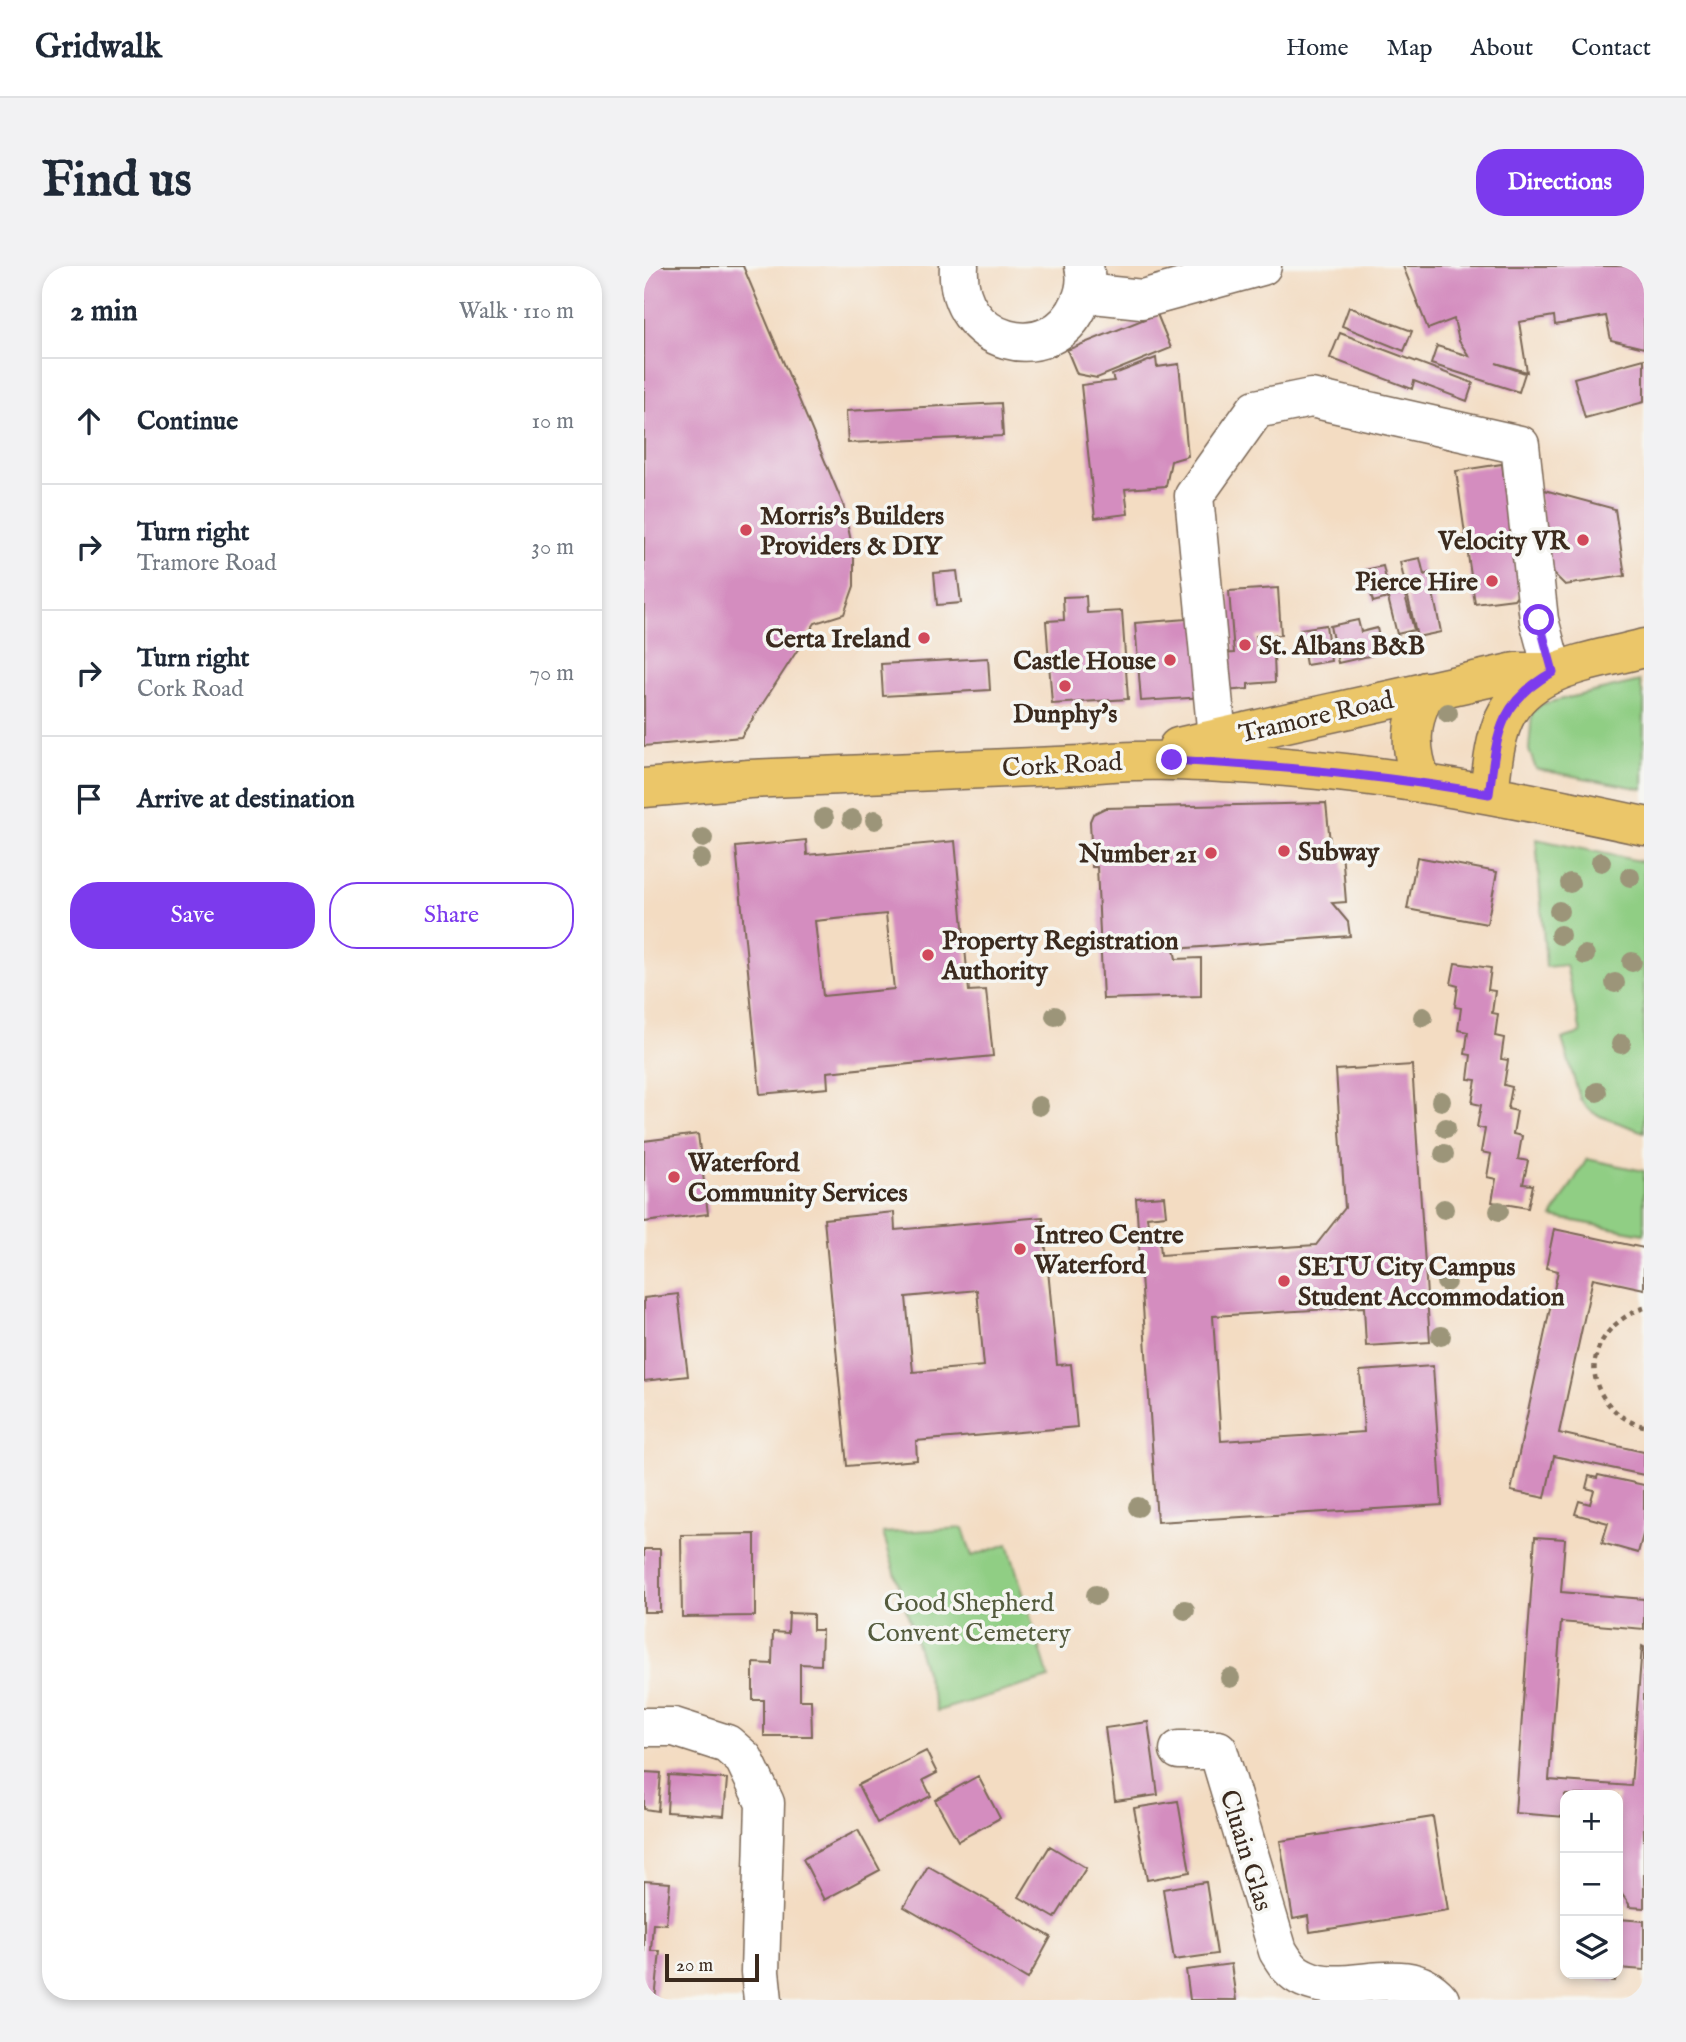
<!DOCTYPE html>
<html lang="en">
<head>
<meta charset="utf-8">
<style>
  body { margin:0; font-family:"IM FELL English",serif; background:#f2f2f3; color:#1f2937 }
  .controls { position:absolute; right:21px; bottom:21px; display:grid; overflow:hidden; border-radius:14px; box-shadow:0 4px 10px #0003 }
  .controls button { width:63px; height:63px; display:grid; place-items:center; padding:0; border:0; border-bottom:2px solid #e0e1e3; background:#fff; color:#1f2937; font:35px sans-serif }
  .scale { position:absolute; left:21px; bottom:18px; width:94px; box-sizing:border-box; padding-left:7px; border:4px solid #3b2a1e; border-top:0; font-size:19px; line-height:24px; white-space:nowrap; color:#3b2a1e; -webkit-text-stroke:5px #f6f6f2; paint-order:stroke }
  .stop { position:absolute; width:21px; height:21px; margin:-16px; border:5px solid #7c3aed; border-radius:50%; background:#fff }
  .stop.end { background:#7c3aed; border-color:#fff; box-shadow:0 2px 7px #0008 }
  .list { margin:0; padding:0; list-style:none }
  h2 { display:flex; justify-content:space-between; align-items:center; height:91px; margin:0; padding:0 28px; font-size:30px }
  h2 small { font-size:23px; font-weight:400; color:#747a83 }
  .list li { display:grid; grid-template-columns:46px 1fr auto; gap:21px; align-items:center; box-sizing:border-box; height:126px; padding:0 28px; border-top:2px solid #e0e1e3 }
  .list b { display:block; font-size:26px; white-space:nowrap }
  .list p { margin:0; font-size:23px; white-space:nowrap; color:#747a83 }
  .list em { font-size:23px; font-style:normal; color:#747a83 }
  .actions { display:flex; gap:14px; padding:21px 28px }
  .actions a { flex:1; padding:16px 0; border:2px solid #7c3aed; border-radius:28px; text-align:center; font-size:24px; color:#7c3aed }
  .actions .main { background:#7c3aed; color:#fff }
  .icon { flex:none; width:38px; height:38px; fill:none; stroke:currentColor; stroke-width:2; stroke-linecap:round; stroke-linejoin:round }
  .map { position:relative; flex:none; width:1000px; height:1734px; overflow:hidden; border-radius:28px }
  header { display:flex; align-items:center; gap:42px; box-sizing:border-box; height:98px; padding:0 35px; background:#fff; border-bottom:2px solid #e0e1e3 }
  header strong { font-size:33px }
  nav { display:flex; gap:38px; margin-inline-start:auto; font-size:24px }
  .intro { display:flex; align-items:center; justify-content:space-between; box-sizing:border-box; height:168px; padding:0 42px }
  h1 { margin:0; font-size:49px }
  .button { padding:18px 32px; border-radius:28px; background:#7c3aed; color:#fff; font-size:24px; font-weight:700 }
  main { display:flex; gap:42px; padding:0 42px }
  aside { flex:1; background:#fff; border-radius:28px; box-shadow:0 4px 10px #0003 }
  .map>svg:first-child { display:block }
  .green { fill:#90ce84; stroke:#667c51; stroke-width:2 }
  .building { fill:#d48dbf; fill-rule:evenodd }
  .lines { fill:none; stroke-linecap:round; stroke-linejoin:round }
  .minor-casing { stroke:#7b6857; stroke-width:41 }
  .major-casing { stroke:#7b6857; stroke-width:41 }
  .path { stroke:#7b6857; stroke-width:4.5; stroke-dasharray:5 5; stroke-linecap:butt }
  .minor { stroke:#fff; stroke-width:38 }
  .major { stroke:#ebc669; stroke-width:38 }
  .tree { fill:#9c9579 }
  .route { stroke:#7c3aed; stroke-width:9 }
  .poi-dot { fill:#d1495b; stroke:#f6f6f2; stroke-width:2.5 }
  .labels { text-anchor:middle; stroke-width:7; stroke-linejoin:round; paint-order:stroke }
  .poi-label { font-size:26px; font-weight:bold; fill:#3b2a1e; stroke:#f6f6f2; text-anchor:start }
  .street-label { font-size:26px; fill:#3b2a1e; stroke:#f6f6f2 }
  .park-label { font-size:26px; fill:#545b3d; stroke:#f6f6f2 }
</style>
</head>
<body>
<header>
<strong>Gridwalk</strong>
<nav><a>Home</a><a>Map</a><a>About</a><a>Contact</a></nav>
</header>
<div class="intro"><h1>Find us</h1><a class="button">Directions</a></div>
<main>
<aside>
<h2>2 min<small>Walk · 110 m</small></h2>
<ul class="list">
<li><svg class="icon" aria-label="ahead" viewBox="0 0 24 24"><path d="M12 20V5M6 11l6-6 6 6"/></svg><div><b>Continue</b></div><em>10 m</em></li>
<li><svg class="icon" aria-label="right" viewBox="0 0 24 24"><path d="M7 20v-9h11M14 6l5 5-5 5"/></svg><div><b>Turn right</b><p>Tramore Road</p></div><em>30 m</em></li>
<li><svg class="icon" aria-label="right" viewBox="0 0 24 24"><path d="M7 20v-9h11M14 6l5 5-5 5"/></svg><div><b>Turn right</b><p>Cork Road</p></div><em>70 m</em></li>
<li><svg class="icon" aria-label="arrive" viewBox="0 0 24 24"><path d="M6 21V4h12l-3 4 3 4H6"/></svg><div><b>Arrive at destination</b></div></li>
</ul>
<div class="actions"><a class="main">Save</a><a>Share</a></div>
</aside>
<div class="map">
<svg width="1000" height="1734" viewBox="0 0 1000 1734">
  <rect width="100%" height="100%" fill="#f6f6f2"/>
  <filter id="ink" filterUnits="userSpaceOnUse"><feTurbulence type="fractalNoise" baseFrequency=".0143" numOctaves="2"/><feDisplacementMap in="SourceGraphic" scale="14" xChannelSelector="R" yChannelSelector="G"/><feConvolveMatrix kernelMatrix="1 2 1 2 8 2 1 2 1" color-interpolation-filters="sRGB"/></filter>
  <filter id="wash" filterUnits="userSpaceOnUse"><feTurbulence type="fractalNoise" baseFrequency=".00686" numOctaves="4" result="noise"/><feDisplacementMap in="SourceGraphic" scale="28" xChannelSelector="R" yChannelSelector="G"/><feGaussianBlur stdDeviation="1.57" result="paint"/><feColorMatrix in="noise" values="0 0 0 0 0 0 0 0 0 0 0 0 0 0 0 0 0 1.4 0 .05"/><feComposite in="paint" operator="in"/></filter>
  <g filter="url(#wash)">
    <rect width="100%" height="100%" fill="#f3dcc2"/>
    <path class="green" d="M 996,415 L 1000,436 L 999,523 L 892,503 L 885,484 L 888,446 L 898,438 Z
      M 892,573 L 1000,596 L 1000,866 L 953,849 L 943,842 L 936,833 L 918,773 L 937,767 L 922,699 L 902,701 Z
      M 943,893 L 1000,905 L 1000,968 L 908,951 Z
      M 319,1262 L 328,1290 L 364,1278 L 405,1412 L 293,1445 L 239,1267 Z"/>
    <g id="blocks">
      <path class="building" d="M 7,0 L 99,0 L 199,238 L 210,289 L 210,320 L 200,348 L 171,357 L 97,471 L 0,480 L 0,5 Z
        M 759,0 L 1000,0 L 1000,82 L 967,74 L 962,50 L 911,59 L 910,50 L 875,56 L 883,106 L 852,97 L 881,107 L 875,126 L 787,98 L 793,80 L 825,90 L 815,75 L 810,53 L 784,63 Z
        M 705,41 L 768,65 L 760,85 L 698,60 Z
        M 513,48 L 527,82 L 453,112 L 433,108 L 423,84 Z
        M 696,67 L 829,117 L 823,135 L 770,115 L 768,123 L 686,92 Z
        M 512,92 L 513,101 L 535,98 L 544,190 L 527,195 L 522,220 L 481,223 L 484,248 L 451,252 L 437,119 L 470,115 L 468,109 Z
        M 1000,93 L 1000,136 L 941,152 L 930,112 Z
        M 357,137 L 359,170 L 204,177 L 202,145 Z
        M 858,198 L 876,325 L 870,333 L 831,338 L 812,205 Z
        M 893,222 L 971,243 L 981,310 L 921,319 L 907,305 Z
        M 776,292 L 780,309 L 785,307 L 797,366 L 773,371 L 756,296 Z
        M 739,300 L 743,318 L 757,314 L 770,364 L 753,368 L 744,332 L 729,336 L 721,304 Z
        M 313,305 L 317,337 L 293,339 L 290,307 Z
        M 634,322 L 637,369 L 612,370 L 614,390 L 630,389 L 631,416 L 604,418 L 604,423 L 580,425 L 577,388 L 590,387 L 585,325 Z
        M 442,330 L 443,347 L 478,345 L 484,433 L 408,438 L 402,355 L 420,354 L 419,331 Z
        M 556,352 L 561,431 L 497,435 L 491,357 Z
        M 714,354 L 717,366 L 733,362 L 738,387 L 694,397 L 686,360 Z
        M 682,359 L 687,395 L 662,399 L 656,363 Z
        M 344,392 L 346,424 L 239,430 L 237,398 Z
        M 682,537 L 687,586 L 698,585 L 702,636 L 688,637 L 704,656 L 706,670 L 530,683 L 532,693 L 557,692 L 557,730 L 459,733 L 453,601 L 448,601 L 446,555 L 449,548 L 461,542 Z
        M 162,574 L 163,589 L 311,575 L 325,725 L 342,724 L 349,790 L 183,806 L 184,822 L 116,828 L 92,581 ZM 242,648 L 250,723 L 179,730 L 171,655 Z
        M 773,591 L 853,606 L 843,658 L 763,643 Z
        M 811,697 L 847,702 L 844,724 L 851,725 L 848,747 L 854,748 L 851,770 L 860,772 L 857,793 L 864,794 L 860,819 L 868,821 L 864,843 L 873,845 L 869,868 L 878,870 L 874,893 L 884,895 L 879,918 L 889,919 L 884,942 L 848,936 L 852,913 L 843,911 L 847,888 L 837,886 L 841,863 L 833,861 L 837,839 L 828,837 L 832,814 L 824,813 L 827,789 L 821,788 L 824,766 L 814,764 L 817,742 L 811,741 L 814,720 L 807,718 Z
        M 768,799 L 786,1076 L 722,1080 L 720,1041 L 569,1050 L 577,1175 L 720,1166 L 716,1105 L 789,1100 L 798,1239 L 513,1256 L 492,932 L 520,930 L 522,949 L 503,951 L 505,966 L 515,965 L 517,989 L 672,979 L 701,942 L 692,804 Z
        M 54,868 L 64,948 L 0,956 L 0,875 Z
        M 250,946 L 251,964 L 399,951 L 413,1099 L 427,1098 L 433,1161 L 272,1175 L 273,1194 L 203,1200 L 180,953 ZM 333,1024 L 340,1100 L 269,1106 L 262,1031 Z
        M 910,963 L 1000,982 L 1000,1023 L 949,1012 L 915,1167 L 1000,1186 L 1000,1209 L 910,1190 L 901,1232 L 867,1225 L 914,1005 L 902,1002 Z
        M 34,1028 L 44,1110 L 0,1115 L 0,1032 Z
        M 954,1209 L 1000,1219 L 1000,1265 L 994,1287 L 958,1277 L 964,1257 L 931,1248 L 935,1235 L 946,1238 L 950,1224 L 942,1222 L 945,1210 L 953,1212 Z
        M 111,1268 L 111,1350 L 38,1351 L 37,1269 Z
        M 891,1271 L 921,1273 L 917,1326 L 1000,1333 L 1000,1363 L 917,1356 L 905,1514 L 987,1520 L 998,1380 L 1000,1381 L 1000,1642 L 985,1641 L 985,1638 L 974,1623 L 974,1529 L 921,1529 L 921,1551 L 871,1547 Z
        M 0,1283 L 16,1283 L 16,1346 L 0,1346 Z
        M 145,1347 L 169,1348 L 169,1364 L 178,1364 L 177,1399 L 156,1398 L 156,1434 L 167,1434 L 168,1470 L 120,1470 L 120,1434 L 109,1434 L 109,1397 L 128,1398 L 129,1366 L 144,1367 Z
        M 504,1456 L 514,1529 L 471,1535 L 461,1462 Z
        M 282,1485 L 293,1507 L 279,1514 L 287,1530 L 233,1557 L 214,1519 Z
        M 0,1506 L 17,1507 L 14,1545 L 0,1543 Z
        M 25,1509 L 83,1513 L 80,1550 L 23,1546 Z
        M 334,1510 L 356,1552 L 314,1575 L 291,1534 Z
        M 534,1535 L 546,1606 L 503,1614 L 490,1542 Z
        M 789,1551 L 804,1644 L 666,1666 L 664,1650 L 649,1653 L 636,1575 Z
        M 214,1564 L 236,1604 L 180,1634 L 159,1593 Z
        M 406,1580 L 442,1602 L 411,1652 L 375,1631 Z
        M 284,1600 L 407,1671 L 384,1713 L 260,1641 Z
        M 0,1615 L 26,1617 L 22,1658 L 9,1657 L 7,1685 L 16,1685 L 11,1734 L 0,1734 Z
        M 562,1616 L 573,1688 L 530,1694 L 519,1623 Z
        M 974,1653 L 1000,1655 L 1000,1704 L 974,1702 Z
        M 587,1698 L 592,1734 L 546,1734 L 542,1704 Z
        M 927,1708 L 972,1708 L 971,1715 L 927,1711 Z"/>
    </g>
  </g>
  <g filter="url(#ink)">
    <use href="#blocks" fill-opacity="0" stroke="#7b6857" stroke-width="2"/>
    <g class="lines">
      <defs>
        <path id="minor" d="M 315,0 C 310,79 407,104 436,37 C 441,26 443,12 440,0
          M 440,27 L 498,33 L 618,0
          M 573,472 L 550,230 L 612,143 L 667,132 L 876,179 L 895,354 L 909,406
          M 0,1461 L 30,1461 L 83,1478 L 100,1493 L 121,1537 L 116,1706 L 119,1734
          M 535,1484 L 574,1484 L 634,1685 C 641,1696 647,1707 660,1712 C 702,1733 761,1693 796,1734"/>
        <path id="major" d="M 534,481 L 871,406 L 909,406
          M 778,516 C 765,484 765,456 782,425
          M 0,522 L 105,513 L 437,499 C 490,492 542,495 596,498 C 733,505 866,531 1000,560
          M 845,528 C 848,503 850,476 860,453 C 884,400 950,396 1000,382"/>
      </defs>
      <use href="#minor" class="minor-casing"/>
      <use href="#major" class="major-casing"/>
      <path class="path" d="M 1000,1042 C 957,1056 932,1104 967,1141 C 976,1150 987,1158 1000,1160"/>
      <use href="#minor" class="minor"/>
      <use href="#major" class="major"/>
    </g>
    <g class="tree">
      <circle cx="804" cy="447" r="10"/>
      <circle cx="180" cy="552" r="10"/>
      <circle cx="208" cy="553" r="10"/>
      <circle cx="231" cy="554" r="10"/>
      <circle cx="59" cy="572" r="10"/>
      <circle cx="57" cy="593" r="10"/>
      <circle cx="957" cy="596" r="10"/>
      <circle cx="986" cy="611" r="10"/>
      <circle cx="926" cy="617" r="10"/>
      <circle cx="915" cy="645" r="10"/>
      <circle cx="916" cy="669" r="10"/>
      <circle cx="941" cy="689" r="10"/>
      <circle cx="988" cy="696" r="10"/>
      <circle cx="971" cy="717" r="10"/>
      <circle cx="411" cy="750" r="10"/>
      <circle cx="779" cy="751" r="10"/>
      <circle cx="977" cy="778" r="10"/>
      <circle cx="953" cy="826" r="10"/>
      <circle cx="797" cy="835" r="10"/>
      <circle cx="395" cy="840" r="10"/>
      <circle cx="802" cy="862" r="10"/>
      <circle cx="800" cy="888" r="10"/>
      <circle cx="800" cy="943" r="10"/>
      <circle cx="855" cy="945" r="10"/>
      <circle cx="802" cy="1016" r="10"/>
      <circle cx="797" cy="1070" r="10"/>
      <circle cx="494" cy="1241" r="10"/>
      <circle cx="452" cy="1329" r="10"/>
      <circle cx="541" cy="1344" r="10"/>
      <circle cx="586" cy="1412" r="10"/>
    </g>
  </g>
  <g class="lines" filter="url(#ink)">
    <path class="route" d="M 528,494 C 635,500 739,509 845,528 C 853,470 853,437 909,406 L 895,354"/>
  </g>
  <g class="poi-dot">
    <circle cx="102" cy="264" r="7"/>
    <circle cx="939" cy="274" r="7"/>
    <circle cx="848" cy="315" r="7"/>
    <circle cx="280" cy="372" r="7"/>
    <circle cx="601" cy="379" r="7"/>
    <circle cx="526" cy="394" r="7"/>
    <circle cx="421" cy="420" r="7"/>
    <circle cx="640" cy="585" r="7"/>
    <circle cx="567" cy="587" r="7"/>
    <circle cx="284" cy="689" r="7"/>
    <circle cx="30" cy="911" r="7"/>
    <circle cx="376" cy="983" r="7"/>
    <circle cx="640" cy="1015" r="7"/>
  </g>
  <g class="labels">
    <g class="poi-label">
      <text x="116" y="258">Morris's Builders<tspan x="116" dy="30">Providers &amp; DIY</tspan></text>
      <text x="925" y="283" text-anchor="end">Velocity VR</text>
      <text x="834" y="324" text-anchor="end">Pierce Hire</text>
      <text x="266" y="381" text-anchor="end">Certa Ireland</text>
      <text x="615" y="388">St. Albans B&amp;B</text>
      <text x="512" y="403" text-anchor="end">Castle House</text>
      <text x="421" y="456" text-anchor="middle">Dunphy's</text>
      <text x="654" y="594">Subway</text>
      <text x="553" y="596" text-anchor="end">Number 21</text>
      <text x="298" y="683">Property Registration<tspan x="298" dy="30">Authority</tspan></text>
      <text x="44" y="905">Waterford<tspan x="44" dy="30">Community Services</tspan></text>
      <text x="390" y="977">Intreo Centre<tspan x="390" dy="30">Waterford</tspan></text>
      <text x="654" y="1009">SETU City Campus<tspan x="654" dy="30">Student Accommodation</tspan></text>
    </g>
    <g class="street-label">
      <text transform="translate(672 450) rotate(-13)" y="9">Tramore Road</text>
      <text transform="translate(418 498) rotate(-3)" y="9">Cork Road</text>
      <text transform="translate(603 1584) rotate(73)" y="9">Cluain Glas</text>
    </g>
    <g class="park-label">
      <text x="325" y="1345">Good Shepherd<tspan x="325" dy="30">Convent Cemetery</tspan></text>
    </g>
  </g>
</svg>
<div class="controls">
<button>+</button>
<button>−</button>
<button><svg class="icon" aria-label="layers" viewBox="0 0 24 24"><path d="M12 4l9 5-9 5-9-5zM3 14l9 5 9-5"/></svg></button>
</div>
<div class="scale">20 m</div>
<div class="stop" style="left:895px;top:354px"></div>
<div class="stop end" style="left:528px;top:494px"></div>
</div>
</main>
</body>
</html>
